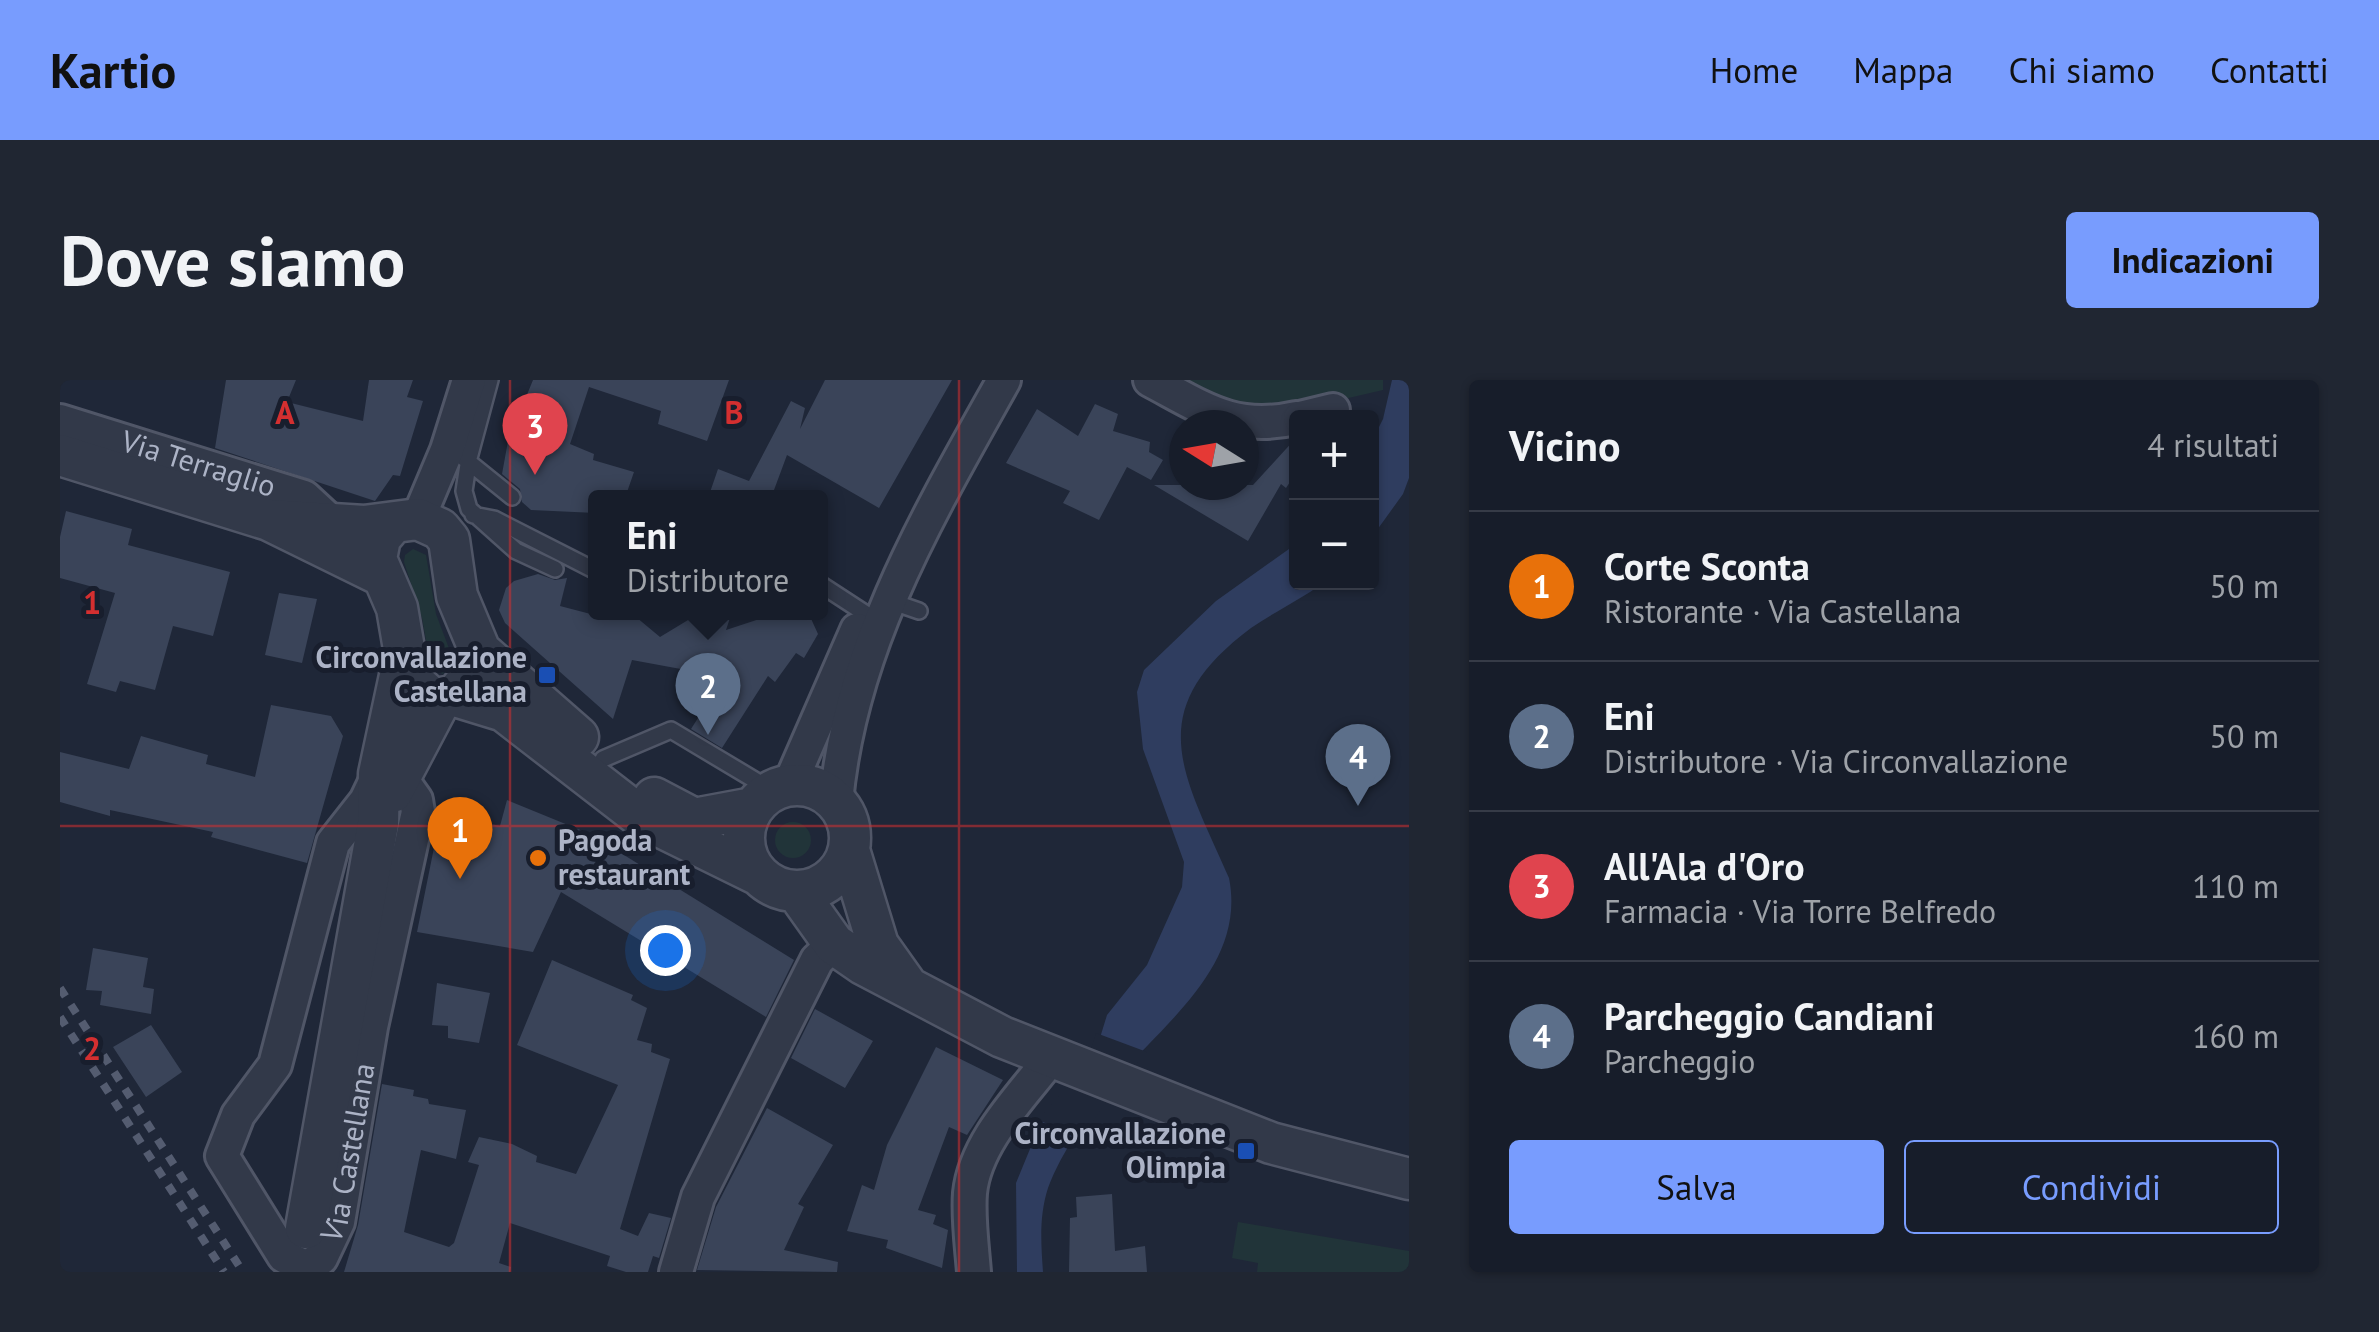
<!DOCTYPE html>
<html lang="it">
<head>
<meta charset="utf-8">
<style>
  body { margin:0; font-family:"PT Sans",sans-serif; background:#202632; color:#f1f3f6 }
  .controls { position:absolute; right:30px; top:30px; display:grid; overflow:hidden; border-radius:10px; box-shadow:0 2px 8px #0004 }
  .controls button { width:90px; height:90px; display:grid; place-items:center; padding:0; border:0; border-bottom:2px solid #363b47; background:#171d2a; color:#f1f3f6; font:50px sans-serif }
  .compass { position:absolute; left:1109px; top:30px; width:90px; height:90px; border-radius:50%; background:#171d2a; box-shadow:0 2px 8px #0004; rotate:281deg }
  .you { position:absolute; left:605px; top:570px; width:35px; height:35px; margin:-25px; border:8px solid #fff; border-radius:50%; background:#1a73e8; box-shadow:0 0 0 15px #1a73e833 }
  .badge { display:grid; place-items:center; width:65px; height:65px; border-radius:50%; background:#789cfe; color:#fff; font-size:32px; font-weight:700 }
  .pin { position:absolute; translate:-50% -82px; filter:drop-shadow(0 2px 5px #0008) }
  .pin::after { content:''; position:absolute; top:52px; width:35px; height:30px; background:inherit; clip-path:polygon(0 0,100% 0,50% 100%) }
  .popup { position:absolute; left:528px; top:110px; width:240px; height:130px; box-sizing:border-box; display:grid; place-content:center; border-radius:10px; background:#171d2a; filter:drop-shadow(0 2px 8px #0005); font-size:32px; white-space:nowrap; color:#9ea2a8 }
  .popup b { font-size:38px; color:#f1f3f6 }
  .popup::after { content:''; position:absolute; left:50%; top:100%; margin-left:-20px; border:20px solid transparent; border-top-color:#171d2a }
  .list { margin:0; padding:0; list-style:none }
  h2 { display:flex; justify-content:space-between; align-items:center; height:130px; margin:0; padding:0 40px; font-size:42px }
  h2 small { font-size:32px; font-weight:400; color:#9ea2a8 }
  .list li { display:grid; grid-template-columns:65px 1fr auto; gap:30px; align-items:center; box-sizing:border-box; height:150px; padding:0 40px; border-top:2px solid #363b47 }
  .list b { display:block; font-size:38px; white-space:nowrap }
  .list p { margin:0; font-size:32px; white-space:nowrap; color:#9ea2a8 }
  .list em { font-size:32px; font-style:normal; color:#9ea2a8 }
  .actions { display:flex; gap:20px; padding:30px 40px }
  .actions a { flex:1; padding:22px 0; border:2px solid #789cfe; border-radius:10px; text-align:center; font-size:35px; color:#789cfe }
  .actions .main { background:#789cfe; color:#111 }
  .map { position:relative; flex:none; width:1349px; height:892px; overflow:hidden; border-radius:10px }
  header { display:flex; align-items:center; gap:60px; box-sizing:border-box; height:140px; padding:0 50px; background:#789cfe; color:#111 }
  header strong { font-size:48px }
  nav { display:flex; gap:55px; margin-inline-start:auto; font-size:35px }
  .intro { display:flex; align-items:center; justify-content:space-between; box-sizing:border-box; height:240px; padding:0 60px }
  h1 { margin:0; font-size:70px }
  .button { padding:25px 45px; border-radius:10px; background:#789cfe; color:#111; font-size:35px; font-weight:700 }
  main { display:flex; gap:60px; padding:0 60px }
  aside { flex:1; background:#171d2a; border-radius:10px; box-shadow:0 2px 8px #0004 }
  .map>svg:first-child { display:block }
  .green { fill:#213439 }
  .water { fill:#2f3d5f }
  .pier { fill:#1f2738 }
  .building { fill:#3a4459 }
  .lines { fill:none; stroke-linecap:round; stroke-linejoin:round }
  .service-casing { stroke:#505667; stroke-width:20 }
  .minor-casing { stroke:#505667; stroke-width:38 }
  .tertiary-casing { stroke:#505667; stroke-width:45 }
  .service { stroke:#323949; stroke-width:15 }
  .minor { stroke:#323949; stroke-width:32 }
  .tertiary { stroke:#323949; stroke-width:40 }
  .rail { stroke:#545c70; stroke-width:8; stroke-dasharray:10 10; stroke-linecap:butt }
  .grid { fill:none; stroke:#d42f30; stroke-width:2.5; stroke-opacity:0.55 }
  .transit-dot { fill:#1a4fb4; stroke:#181e2d; stroke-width:4 }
  .food-dot { fill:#e8710a; stroke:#181e2d; stroke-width:4 }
  .labels { text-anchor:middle; stroke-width:10; stroke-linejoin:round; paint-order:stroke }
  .street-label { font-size:30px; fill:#acb3c6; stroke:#181e2d }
  .poi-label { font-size:30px; font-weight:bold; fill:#acb3c6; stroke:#181e2d; text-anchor:end }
  .grid-label { font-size:32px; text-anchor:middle; font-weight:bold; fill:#d42f30; stroke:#181e2d; stroke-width:10; stroke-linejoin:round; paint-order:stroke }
</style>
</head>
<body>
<header>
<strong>Kartio</strong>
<nav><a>Home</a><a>Mappa</a><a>Chi siamo</a><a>Contatti</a></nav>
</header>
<div class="intro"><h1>Dove siamo</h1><a class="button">Indicazioni</a></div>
<main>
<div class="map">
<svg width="1349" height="892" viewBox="0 0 1349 892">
  <rect width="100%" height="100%" fill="#1f2738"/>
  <path class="green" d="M 1118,0 L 1323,0 L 1323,10 L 1202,38 Z
    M 353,169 L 366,175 L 376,234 L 393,279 L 383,294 L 371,288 L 362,238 L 344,182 L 345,175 Z
    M715 460a18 18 0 1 1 36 0a18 18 0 1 1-36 0Z
    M 1178,842 L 1349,871 L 1349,892 L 1197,892 L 1198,883 L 1172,878 Z"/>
  <path class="water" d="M 1332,0 L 1349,0 L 1349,98 L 1343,114 L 1312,157 L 1312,61 L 1323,39 Z
    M 1236,164 L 1236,202 L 1263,203 C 1240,220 1214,232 1191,248 C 1080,331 1123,393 1169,498 C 1186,583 1108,640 1058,697 C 1034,724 1000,774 988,808 C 979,836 981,863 983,892 L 957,892 L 956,803 L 979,747 L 1031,687 L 1047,635 L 1087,585 L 1122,507 L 1124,482 L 1083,369 L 1077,312 L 1084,290 L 1156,221 Z"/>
  <path class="pier" d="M 1036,653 L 1087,672 L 1057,705 L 1022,758 L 978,740 L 1026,685 Z"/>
  <path class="building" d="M 166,0 L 236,0 L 227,22 L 303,41 L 309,0 L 353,0 L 347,17 L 363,21 L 340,96 L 333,95 L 315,121 L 155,68 Z
    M 473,0 L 669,0 L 647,61 L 598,44 L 601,31 L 529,7 L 510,64 L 534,74 L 533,80 L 574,92 L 565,118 L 536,118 L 536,133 L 471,130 L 462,122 L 460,109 L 442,94 L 448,61 Z
    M 765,0 L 892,0 L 819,128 L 727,75 L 714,110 L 726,118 L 648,118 L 658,89 L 689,101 L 731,21 L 745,28 L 740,49 Z
    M 1035,24 L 1058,34 L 1053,51 L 1090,62 L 1089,72 L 1103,80 L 1091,100 L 1067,87 L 1039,140 L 1003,123 L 1010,111 L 946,83 L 977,29 L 1018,56 Z
    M 1236,58 L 1236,93 L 1226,108 L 1221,104 L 1188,161 L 1094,105 L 1193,105 Z
    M 6,131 L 72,149 L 68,165 L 170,192 L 153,256 L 113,246 L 95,310 L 60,301 L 56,312 L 27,304 L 55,213 L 0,198 L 0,157 Z
    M 478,194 L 495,200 L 507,198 L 500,226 L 546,238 L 552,232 L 570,232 L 600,257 L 633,237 L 646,237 L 650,233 L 671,235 L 666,250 L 721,232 L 748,232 L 758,254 L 744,278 L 736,273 L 715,302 L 708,296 L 662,368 L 631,349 L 664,297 L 572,280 L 553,339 L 445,243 L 439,230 L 446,208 L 454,201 Z
    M 219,213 L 257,219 L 242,283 L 205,275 Z
    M 211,325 L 271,336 L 283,356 L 247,483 L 151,457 L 153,452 L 50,430 L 50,436 L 0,422 L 0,372 L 69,389 L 81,356 L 148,375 L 146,384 L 195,397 Z
    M 447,420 L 530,454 L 734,580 L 706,637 L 501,512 L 473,572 L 357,552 L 381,433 L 440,446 Z
    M 33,568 L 88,578 L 83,607 L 94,609 L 91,634 L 40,625 L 42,611 L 26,610 Z
    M 492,580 L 573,615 L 571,620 L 587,628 L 577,660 L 592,664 L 591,672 L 610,679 L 560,849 L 578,856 L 589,833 L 611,838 L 599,878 L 593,876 L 588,892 L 566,892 L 547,886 L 550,876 L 450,843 L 439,883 L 451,887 L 450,892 L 284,892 L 298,845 L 322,704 L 354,710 L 353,716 L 368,719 L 369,724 L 406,730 L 396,779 L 361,770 L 344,852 L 389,867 L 394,863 L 419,785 L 408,782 L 419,757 L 452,764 L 477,776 L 476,782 L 516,794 L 558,705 L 457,665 Z
    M 377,603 L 430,613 L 419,663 L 388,658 L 388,646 L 372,645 Z
    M 755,629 L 813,661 L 785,708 L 731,678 Z
    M 91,645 L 122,692 L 86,717 L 53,667 Z
    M 876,667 L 943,700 L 907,755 L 889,747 L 858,830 L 876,835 L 873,844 L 888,850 L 882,888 L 826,868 L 828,860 L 787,851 L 802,805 L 814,810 L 827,765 Z
    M 707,728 L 773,765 L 738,824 L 744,827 L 724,870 L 778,882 L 777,892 L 637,890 L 656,827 Z
    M 1052,814 L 1055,871 L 1085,866 L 1087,892 L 1009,892 L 1010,838 L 1017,837 L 1016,817 Z"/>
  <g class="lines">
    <defs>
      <path id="service" d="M 430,0 L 409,78 L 404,111 L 409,129 L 456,171 L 495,189
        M 400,75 L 452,117
        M 413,135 L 434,139 L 536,191
        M 760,204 L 806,234
        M 830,221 L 859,231
        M 543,379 L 611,350 L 713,411"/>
      <g id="minor">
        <path d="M 1090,0 C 1143,28 1174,52 1236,38"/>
        <path d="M 1240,38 L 1273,30"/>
        <path id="s1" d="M 0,41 L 244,117 L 271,142"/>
        <path d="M 358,139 L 387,70 L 409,0"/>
        <path id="s2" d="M 319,394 L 306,421 L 273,463 L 215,685 L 178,735 L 162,776 L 224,876 L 246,888 L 261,878 L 278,842 L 311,647 L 358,432 L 356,420 L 339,396"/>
        <path d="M 729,406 L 797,250"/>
        <path d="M 776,422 C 790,266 869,134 944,0"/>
        <path d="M 616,892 L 638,817 L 757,580 L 774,564"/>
        <path d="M 914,892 C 912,866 908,838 910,813 C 915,762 961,717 991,678"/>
      </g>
      <path id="tertiary" d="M 0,75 L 209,140 L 323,196
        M 209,140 L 304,146 L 358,139 L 380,149 L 389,160 L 397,216 L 420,271 L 420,285 L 395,316 L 372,319 L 349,298 L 337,228 L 316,179 L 320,158 L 333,143
        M 420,271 L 518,357
        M 395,316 L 444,331 L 581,437 L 697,494
        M684 458a53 53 0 1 1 106 0a53 53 0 1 1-106 0Z
        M 332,412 L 381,319
        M 594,418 L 634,439 L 693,428
        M 789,470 L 818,565 L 845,603
        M 737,512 L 774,564 L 803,584 L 942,657 L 1211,763 L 1349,799
        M 246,848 L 318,444 L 319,394 L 344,277"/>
    </defs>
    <use href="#service" class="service-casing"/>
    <use href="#minor" class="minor-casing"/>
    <use href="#tertiary" class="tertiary-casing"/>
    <use href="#service" class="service"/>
    <use href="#minor" class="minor"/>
    <use href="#tertiary" class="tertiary"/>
    <path class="rail" d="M 0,608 L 183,892
      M 0,637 L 164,892"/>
  </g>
  <path class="grid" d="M 450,0 L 450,892M 899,0 L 899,892M 0,446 L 1349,446"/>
  <g class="transit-dot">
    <rect x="477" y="285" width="20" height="20" rx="5"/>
    <rect x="1176" y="761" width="20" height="20" rx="5"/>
  </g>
  <circle class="food-dot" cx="478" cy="478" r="10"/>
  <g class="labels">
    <g class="street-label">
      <text dy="10" stroke="none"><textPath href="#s1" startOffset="145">Via Terraglio</textPath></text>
      <text dy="10" stroke="none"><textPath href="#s2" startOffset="690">Via Castellana</textPath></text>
    </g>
    <g class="poi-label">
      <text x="467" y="288">Circonvallazione<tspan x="467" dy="34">Castellana</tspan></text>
      <text x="498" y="471" text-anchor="start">Pagoda<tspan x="498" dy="34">restaurant</tspan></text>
      <text x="1166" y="764">Circonvallazione<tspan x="1166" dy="34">Olimpia</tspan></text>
    </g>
  </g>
  <g class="grid-label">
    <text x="225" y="44">A</text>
    <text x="674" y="44">B</text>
    <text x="32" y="234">1</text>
    <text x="32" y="680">2</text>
  </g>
</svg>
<div class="controls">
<button>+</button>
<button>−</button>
</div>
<svg class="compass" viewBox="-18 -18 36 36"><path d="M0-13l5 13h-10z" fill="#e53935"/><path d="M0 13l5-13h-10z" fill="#9ea2a8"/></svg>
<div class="you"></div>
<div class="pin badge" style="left:400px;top:499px;background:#e8710a">1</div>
<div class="pin badge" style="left:648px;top:355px;background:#5c6f8a">2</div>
<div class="popup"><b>Eni</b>Distributore</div>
<div class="pin badge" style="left:475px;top:95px;background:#e0444e">3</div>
<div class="pin badge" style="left:1298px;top:426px;background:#5c6f8a">4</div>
</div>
<aside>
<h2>Vicino<small>4 risultati</small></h2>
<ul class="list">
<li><span class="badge" style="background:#e8710a">1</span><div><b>Corte Sconta</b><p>Ristorante · Via Castellana</p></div><em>50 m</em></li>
<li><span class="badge" style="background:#5c6f8a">2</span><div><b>Eni</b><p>Distributore · Via Circonvallazione</p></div><em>50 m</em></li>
<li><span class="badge" style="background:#e0444e">3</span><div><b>All'Ala d'Oro</b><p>Farmacia · Via Torre Belfredo</p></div><em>110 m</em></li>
<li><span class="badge" style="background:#5c6f8a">4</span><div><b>Parcheggio Candiani</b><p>Parcheggio</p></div><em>160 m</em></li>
</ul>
<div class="actions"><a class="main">Salva</a><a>Condividi</a></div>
</aside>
</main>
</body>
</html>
